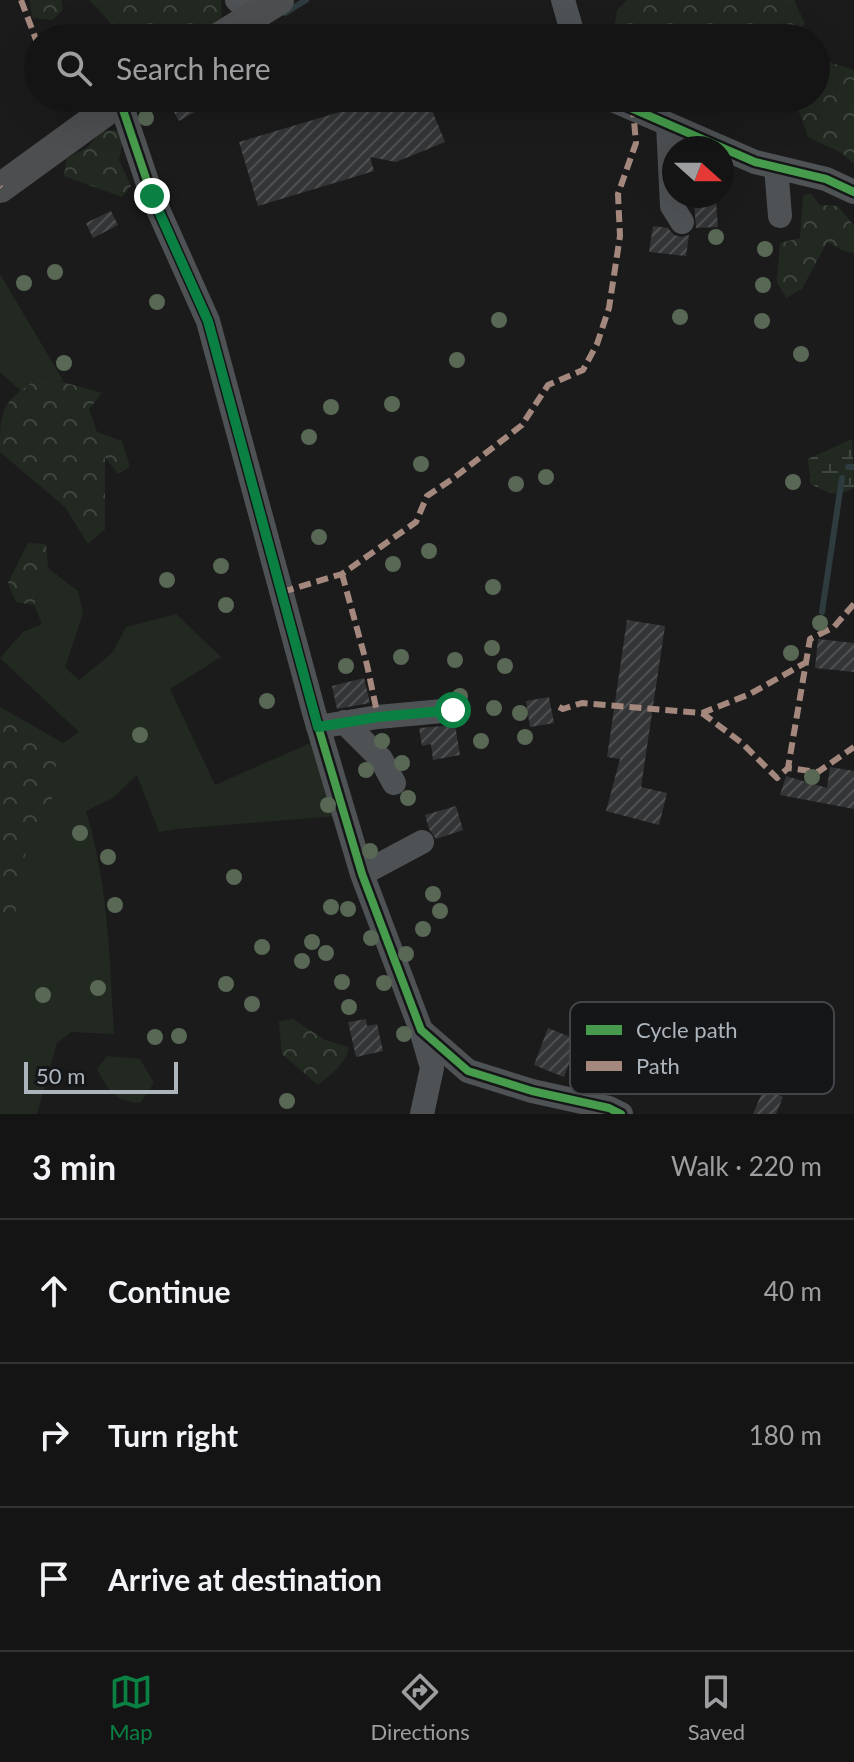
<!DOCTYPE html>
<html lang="en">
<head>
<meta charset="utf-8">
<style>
  body { margin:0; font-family:Lato,sans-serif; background:#212122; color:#f1f3f6 }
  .compass { position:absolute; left:662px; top:136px; width:72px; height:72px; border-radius:50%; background:#141415; box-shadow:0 8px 32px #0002; rotate:111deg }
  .scale { position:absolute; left:24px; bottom:20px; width:154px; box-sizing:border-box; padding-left:8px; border:4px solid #adb5bc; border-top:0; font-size:22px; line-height:28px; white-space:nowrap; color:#adb5bc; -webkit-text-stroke:6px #151618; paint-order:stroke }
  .stop { position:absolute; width:24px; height:24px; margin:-18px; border:6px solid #0b8043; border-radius:50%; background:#fff }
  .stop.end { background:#0b8043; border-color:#fff; box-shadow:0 2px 8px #0008 }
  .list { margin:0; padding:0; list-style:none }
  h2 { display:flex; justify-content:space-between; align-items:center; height:104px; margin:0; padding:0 32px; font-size:34px }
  h2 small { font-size:26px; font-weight:400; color:#9d9ea0 }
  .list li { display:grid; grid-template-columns:52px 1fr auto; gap:24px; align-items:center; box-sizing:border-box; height:144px; padding:0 32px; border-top:2px solid #333334 }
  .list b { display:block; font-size:30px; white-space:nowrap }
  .list em { font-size:26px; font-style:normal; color:#9d9ea0 }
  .icon { flex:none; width:44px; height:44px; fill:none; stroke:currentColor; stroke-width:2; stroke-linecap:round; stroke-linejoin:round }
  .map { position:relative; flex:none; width:854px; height:1114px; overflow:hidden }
  .search { position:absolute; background:#141415; box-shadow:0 8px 32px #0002; left:24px; right:24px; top:24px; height:88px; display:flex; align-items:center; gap:20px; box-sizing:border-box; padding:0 28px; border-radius:44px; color:#9d9ea0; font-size:30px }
  .sheet { height:536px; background:#141415 }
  nav { display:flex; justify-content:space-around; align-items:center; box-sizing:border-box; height:112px; border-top:2px solid #333334; background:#141415; font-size:22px; color:#9d9ea0 }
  nav a { display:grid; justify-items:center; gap:4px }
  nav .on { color:#0b8043 }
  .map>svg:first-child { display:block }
  .green { fill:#222921 }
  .forest { fill:url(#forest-crowns) }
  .wetland { fill:url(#wetland-marsh) }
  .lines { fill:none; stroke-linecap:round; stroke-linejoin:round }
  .stream { stroke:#2e3b3f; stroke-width:6 }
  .building { fill:url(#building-hatch) }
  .minor { stroke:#4f5255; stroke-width:24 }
  .major { stroke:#4d4e50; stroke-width:30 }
  .quiet { stroke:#a5887d; stroke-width:6; stroke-dasharray:12 6; stroke-linecap:butt }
  .cycleway-casing { stroke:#151618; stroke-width:13 }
  .cycleway { stroke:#469c4c; stroke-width:8 }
  .tree { fill:#586855 }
  .route { stroke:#0b8043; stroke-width:10 }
  .key { fill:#151618; stroke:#434649; stroke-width:2 }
  .key-label { font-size:22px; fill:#adb5bc }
</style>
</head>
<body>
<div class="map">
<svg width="854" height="1114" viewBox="0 0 854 1114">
  <defs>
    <pattern id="forest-crowns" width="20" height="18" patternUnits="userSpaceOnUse" patternTransform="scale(2)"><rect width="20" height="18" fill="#222921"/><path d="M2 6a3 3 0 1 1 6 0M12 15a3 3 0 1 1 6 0" fill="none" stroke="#3f463f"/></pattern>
    <pattern id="wetland-marsh" width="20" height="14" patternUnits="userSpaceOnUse" patternTransform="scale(2)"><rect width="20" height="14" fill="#222921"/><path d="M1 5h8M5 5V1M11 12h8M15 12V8" fill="none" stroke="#3f463f"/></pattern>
    <pattern id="building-hatch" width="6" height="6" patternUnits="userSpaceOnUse" patternTransform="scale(2)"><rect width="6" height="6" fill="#343536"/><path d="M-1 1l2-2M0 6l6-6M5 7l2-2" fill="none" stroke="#4f5051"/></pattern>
  </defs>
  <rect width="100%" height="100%" fill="#1b1b1c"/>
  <path class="green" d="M 0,274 L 64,382 L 41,376 L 21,391 L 0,372 Z
    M 48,568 L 78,591 L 83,613 L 65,667 L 79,680 L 112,653 L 126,627 L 176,614 L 221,657 L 170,689 L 215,785 L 315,741 L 337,816 L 177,829 L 159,832 L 137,775 L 113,798 L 86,811 C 108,883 110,959 114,1034 L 71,1032 L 57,1043 L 37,1114 L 0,1114 L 0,941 L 15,940 L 15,891 L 28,844 L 40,817 L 53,771 L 62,755 L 63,743 L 79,732 L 0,658 L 23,632 L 42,624 L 34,605 Z
    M 107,1056 L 140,1059 L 154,1083 L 140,1103 C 115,1101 108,1091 97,1069 Z"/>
  <path class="forest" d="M 30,0 L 61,0 L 63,9 L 53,20 L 32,18 Z
    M 89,0 L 221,0 L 222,19 L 208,31 L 155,31 L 137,38 L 125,38 Z
    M 627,0 L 794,0 L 805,24 L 795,38 L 613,38 L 617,10 Z
    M 816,58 L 854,70 L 854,164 L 842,153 L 808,137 L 799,112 L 790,98 L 816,98 Z
    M 117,130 L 123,140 L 119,160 L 131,186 L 122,197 L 64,176 L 67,158 L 87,148 L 101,131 Z
    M 811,193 L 820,205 L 838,206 L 854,226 L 854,253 L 844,251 L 827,242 L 802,289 L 786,298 L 777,282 L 780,243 L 800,238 L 803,195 Z
    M 41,376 L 102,393 L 89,409 L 97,432 L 122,441 L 130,467 L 118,474 L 105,457 L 105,529 L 88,544 L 65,507 L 0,452 C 0,403 3,404 41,376 Z
    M 28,543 L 46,544 L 48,568 L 34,605 L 16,602 L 8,583 Z
    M 0,707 L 63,743 L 62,755 L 53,771 L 62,779 L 28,844 L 16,891 L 15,940 L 0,941 Z
    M 293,1019 L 325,1040 L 349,1047 C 346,1064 330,1075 318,1085 L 282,1054 L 279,1021 Z"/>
  <path class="wetland" d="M 852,439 L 854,487 C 840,499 824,492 811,484 L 808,459 Z"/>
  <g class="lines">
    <path class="stream" d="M 285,13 L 306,0
      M 134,111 L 154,98
      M 848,467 L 854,467
      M 822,612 L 842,478"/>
  </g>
  <path class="building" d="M 187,98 L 219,98 L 179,121 L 171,107 Z
    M 369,98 L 427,98 L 445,142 L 396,162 L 370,157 L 374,171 L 258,206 L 239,142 L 370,103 Z
    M 716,202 L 718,227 L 696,228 L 694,203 Z
    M 111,211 L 118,225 L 93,238 L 86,223 Z
    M 653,226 L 668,228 L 674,235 L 682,237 L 689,235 L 686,256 L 649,252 Z
    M 627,620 L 665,626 L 641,787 L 667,793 L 659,825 L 606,811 L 620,759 L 607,757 Z
    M 818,639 L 854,643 L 854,672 L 815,668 Z
    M 364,678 L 370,703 L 337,709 L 332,686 Z
    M 549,697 L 554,723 L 530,727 L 526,701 Z
    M 455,725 L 460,755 L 433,760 L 431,744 L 422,746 L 419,728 Z
    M 830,767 L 854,771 L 854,809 L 780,795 L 786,776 L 827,788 Z
    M 456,806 L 463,830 L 436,839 L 429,829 L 425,815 Z
    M 366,1019 L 367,1026 L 377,1024 L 383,1051 L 356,1057 L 348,1022 Z
    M 548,1028 L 578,1040 L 564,1077 L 534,1065 Z
    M 764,1088 L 783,1097 L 776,1114 L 753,1114 Z"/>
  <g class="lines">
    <path class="minor" d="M 237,0 L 253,15
      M 563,0 L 574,38
      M 608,98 L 755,162 L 826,179 L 854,192
      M 120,101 L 152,196 L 208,321 L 315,716 L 362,874 L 421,1030 L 468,1071 L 532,1091 L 609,1108 L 621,1114
      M 668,125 L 672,206 L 682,222
      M 776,167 L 780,216
      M 344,722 L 381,759 L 394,783
      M 318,727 L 378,717 L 453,710
      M 362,874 L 422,842
      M 421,1030 L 432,1068 L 422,1114"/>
    <path class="major" d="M 218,38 L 279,0
      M 0,188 L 124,98"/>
    <path class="quiet" d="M 21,0 L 38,45
      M 99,98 L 109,107
      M 0,187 L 1,188
      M 342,574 L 367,665 L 378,717
      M 282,592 L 342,574 L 416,522 L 427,496 L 451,480 L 522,425 L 548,385 L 583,370 L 597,344 L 609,308 L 620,236 L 618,194 L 636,143 L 633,109
      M 854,604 L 834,627 L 810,639 L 788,768 L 818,772 L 854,747
      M 559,707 L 563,709 L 582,703 L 702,713 L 750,694 L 805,663
      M 702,713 L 742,743 L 777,778 L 788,768"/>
    <defs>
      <path id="cycleway" d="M 608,98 L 755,162 L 826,179 L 854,192
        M 120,101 L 152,196 L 208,321 L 315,716 L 362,874 L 421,1030 L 468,1071 L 532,1091 L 609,1108 L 621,1114"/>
    </defs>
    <use href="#cycleway" class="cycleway-casing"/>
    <use href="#cycleway" class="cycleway"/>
  </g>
  <g class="tree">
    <circle cx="146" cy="118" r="8"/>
    <circle cx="716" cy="237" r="8"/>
    <circle cx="765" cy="249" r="8"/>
    <circle cx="55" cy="272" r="8"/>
    <circle cx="24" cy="283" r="8"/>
    <circle cx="763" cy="285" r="8"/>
    <circle cx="157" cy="302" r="8"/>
    <circle cx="680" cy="317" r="8"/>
    <circle cx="499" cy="320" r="8"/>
    <circle cx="762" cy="321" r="8"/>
    <circle cx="801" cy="354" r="8"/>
    <circle cx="457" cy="360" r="8"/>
    <circle cx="64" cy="363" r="8"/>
    <circle cx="392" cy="404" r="8"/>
    <circle cx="331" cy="407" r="8"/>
    <circle cx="309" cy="437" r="8"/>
    <circle cx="421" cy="464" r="8"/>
    <circle cx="546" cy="477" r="8"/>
    <circle cx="793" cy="482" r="8"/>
    <circle cx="516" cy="484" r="8"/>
    <circle cx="319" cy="537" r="8"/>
    <circle cx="429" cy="551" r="8"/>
    <circle cx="393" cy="564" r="8"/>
    <circle cx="221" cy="566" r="8"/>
    <circle cx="167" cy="580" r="8"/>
    <circle cx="493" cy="587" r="8"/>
    <circle cx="226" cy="605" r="8"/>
    <circle cx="820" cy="623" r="8"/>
    <circle cx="492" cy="648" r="8"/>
    <circle cx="791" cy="653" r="8"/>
    <circle cx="401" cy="657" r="8"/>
    <circle cx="455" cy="660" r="8"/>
    <circle cx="346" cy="666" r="8"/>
    <circle cx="505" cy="666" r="8"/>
    <circle cx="460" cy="696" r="8"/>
    <circle cx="267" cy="701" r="8"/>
    <circle cx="494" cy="708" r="8"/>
    <circle cx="520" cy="713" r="8"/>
    <circle cx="140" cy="735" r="8"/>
    <circle cx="525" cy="737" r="8"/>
    <circle cx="382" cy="741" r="8"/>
    <circle cx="481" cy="741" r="8"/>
    <circle cx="402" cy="763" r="8"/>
    <circle cx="366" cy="770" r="8"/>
    <circle cx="812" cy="777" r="8"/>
    <circle cx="408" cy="798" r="8"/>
    <circle cx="328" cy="805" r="8"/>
    <circle cx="80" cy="833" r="8"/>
    <circle cx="370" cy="851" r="8"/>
    <circle cx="108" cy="857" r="8"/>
    <circle cx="234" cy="877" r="8"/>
    <circle cx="433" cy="894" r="8"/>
    <circle cx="115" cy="905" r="8"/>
    <circle cx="331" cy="907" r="8"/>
    <circle cx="348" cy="909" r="8"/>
    <circle cx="440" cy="911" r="8"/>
    <circle cx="423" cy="929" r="8"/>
    <circle cx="371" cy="938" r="8"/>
    <circle cx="312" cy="942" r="8"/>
    <circle cx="262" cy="947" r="8"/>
    <circle cx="326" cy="953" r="8"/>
    <circle cx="406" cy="954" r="8"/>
    <circle cx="302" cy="961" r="8"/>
    <circle cx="342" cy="982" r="8"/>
    <circle cx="384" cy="983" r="8"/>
    <circle cx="226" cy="984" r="8"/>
    <circle cx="98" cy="988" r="8"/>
    <circle cx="43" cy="995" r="8"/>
    <circle cx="252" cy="1004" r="8"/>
    <circle cx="349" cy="1007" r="8"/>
    <circle cx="404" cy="1034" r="8"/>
    <circle cx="179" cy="1036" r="8"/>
    <circle cx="155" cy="1037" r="8"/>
    <circle cx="287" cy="1101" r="8"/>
  </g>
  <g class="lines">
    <path class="route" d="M 152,196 L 208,321 L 318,727 L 378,717 L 453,710"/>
  </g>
  <rect x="570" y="1002" width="264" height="92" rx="12" class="key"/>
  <rect x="586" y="1025" width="36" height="10" fill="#469c4c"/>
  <rect x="586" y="1061" width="36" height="10" fill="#a5887d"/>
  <g class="key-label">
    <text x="636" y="1038">Cycle path</text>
    <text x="636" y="1074">Path</text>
  </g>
</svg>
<svg class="compass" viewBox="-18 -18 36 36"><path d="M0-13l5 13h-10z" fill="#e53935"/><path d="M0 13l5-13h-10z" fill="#9d9ea0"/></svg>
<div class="scale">50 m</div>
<div class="stop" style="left:453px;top:710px"></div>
<div class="stop end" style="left:152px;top:196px"></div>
<div class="search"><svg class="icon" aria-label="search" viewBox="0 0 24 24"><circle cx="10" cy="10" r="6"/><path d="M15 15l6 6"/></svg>Search here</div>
</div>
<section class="sheet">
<h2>3 min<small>Walk · 220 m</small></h2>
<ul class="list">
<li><svg class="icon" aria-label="ahead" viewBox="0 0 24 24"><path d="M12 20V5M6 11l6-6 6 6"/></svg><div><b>Continue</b></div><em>40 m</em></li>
<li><svg class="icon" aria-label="right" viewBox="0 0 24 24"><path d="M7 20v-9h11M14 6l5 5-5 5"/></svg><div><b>Turn right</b></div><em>180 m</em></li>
<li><svg class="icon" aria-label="arrive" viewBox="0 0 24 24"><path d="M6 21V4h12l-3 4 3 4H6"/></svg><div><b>Arrive at destination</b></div></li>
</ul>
</section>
<nav>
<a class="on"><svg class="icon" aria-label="map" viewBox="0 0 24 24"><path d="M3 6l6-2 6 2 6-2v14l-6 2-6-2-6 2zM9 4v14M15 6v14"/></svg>Map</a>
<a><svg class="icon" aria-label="directions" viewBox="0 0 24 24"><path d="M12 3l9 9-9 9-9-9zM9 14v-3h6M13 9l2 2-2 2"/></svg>Directions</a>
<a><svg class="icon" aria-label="saved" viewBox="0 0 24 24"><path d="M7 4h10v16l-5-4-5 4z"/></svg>Saved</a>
</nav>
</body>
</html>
